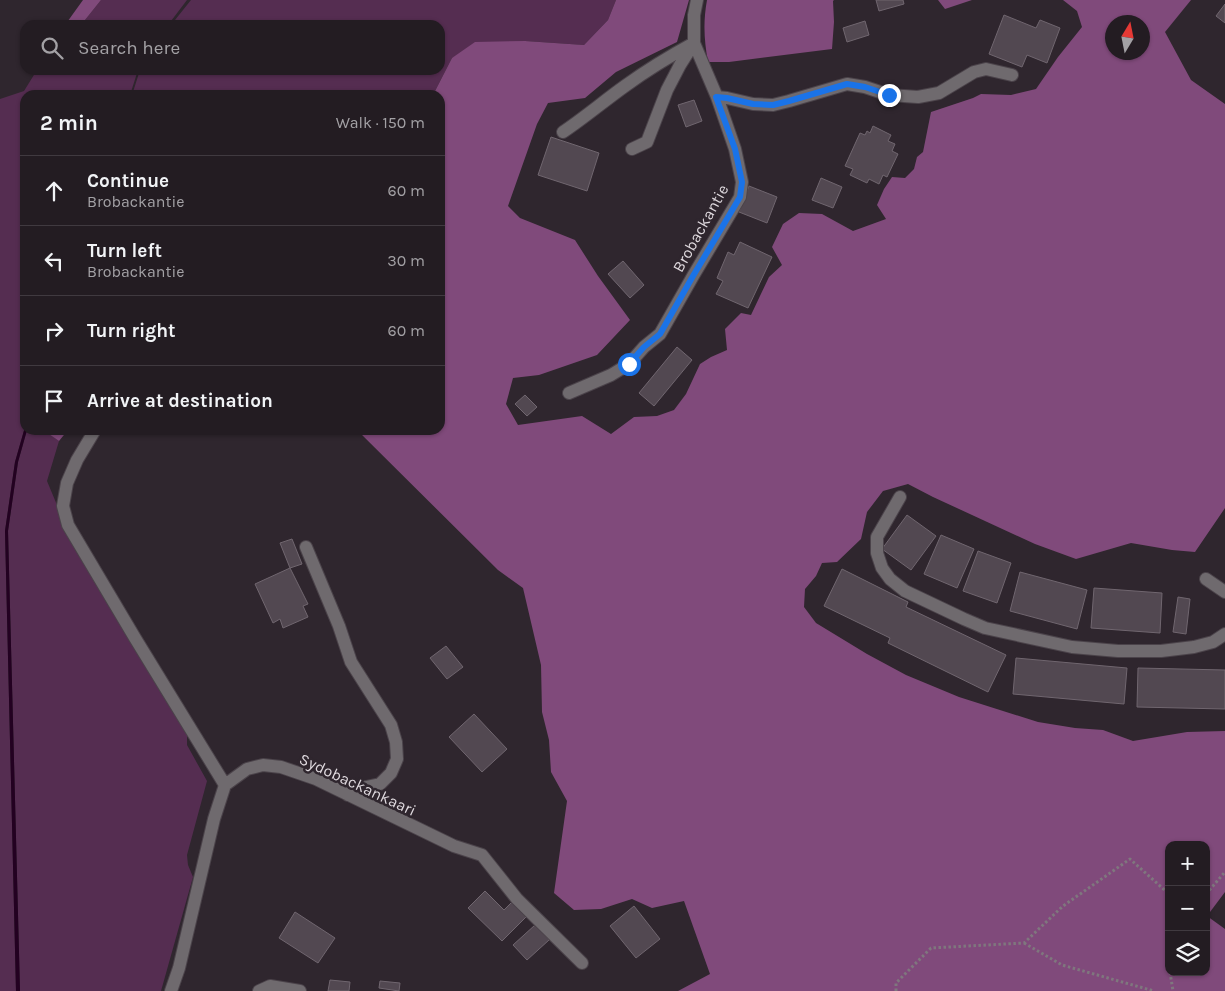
<!DOCTYPE html>
<html lang="en">
<head>
<meta charset="utf-8">
<style>
  body { margin:0; font-family:Karla,sans-serif; background:#2b252a; color:#f1f3f6 }
  .controls { position:absolute; right:15px; bottom:15px; display:grid; overflow:hidden; border-radius:10px; box-shadow:0 1px 4px #0004 }
  .controls button { width:45px; height:45px; display:grid; place-items:center; padding:0; border:0; border-bottom:1px solid #403a40; background:#231c22; color:#f1f3f6; font:25px sans-serif }
  .compass { position:absolute; left:1105px; top:15px; width:45px; height:45px; border-radius:50%; background:#231c22; box-shadow:0 1px 4px #0004; rotate:10deg }
  .stop { position:absolute; width:15px; height:15px; margin:-11px; border:4px solid #1a73e8; border-radius:50%; background:#fff }
  .stop.end { background:#1a73e8; border-color:#fff; box-shadow:0 1px 5px #0008 }
  .list { margin:0; padding:0; list-style:none }
  h2 { display:flex; justify-content:space-between; align-items:center; height:65px; margin:0; padding:0 20px; font-size:21px }
  h2 small { font-size:16px; font-weight:400; color:#a3a1a5 }
  .list li { display:grid; grid-template-columns:32px 1fr auto; gap:15px; align-items:center; box-sizing:border-box; height:70px; padding:0 20px; border-top:1px solid #403a40 }
  .list b { display:block; font-size:19px; white-space:nowrap }
  .list p { margin:0; font-size:16px; white-space:nowrap; color:#a3a1a5 }
  .list em { font-size:16px; font-style:normal; color:#a3a1a5 }
  .icon { flex:none; width:28px; height:28px; fill:none; stroke:currentColor; stroke-width:2; stroke-linecap:round; stroke-linejoin:round }
  .map { position:relative; flex:none; width:1225px; height:991px; overflow:hidden }
  .search { position:absolute; background:#231c22; box-shadow:0 1px 4px #0004; left:20px; top:20px; width:425px; height:55px; display:flex; align-items:center; gap:12px; box-sizing:border-box; padding:0 18px; border-radius:15px; color:#a3a1a5; font-size:19px }
  .panel { position:absolute; background:#231c22; box-shadow:0 1px 4px #0004; left:20px; top:90px; width:425px; height:345px; border-radius:15px }
  .map>svg:first-child { display:block }
  .green { fill:#552d51 }
  .forest { fill:#804a7b; fill-rule:evenodd }
  .water { fill:#230121 }
  .building { fill:#524851; stroke:#70666f }
  .lines { fill:none; stroke-linecap:round; stroke-linejoin:round }
  .minor-casing { stroke:#4b434a; stroke-width:14 }
  .path { stroke:#7f777e; stroke-width:3; stroke-dasharray:2.5 2.5; stroke-linecap:butt }
  .minor { stroke:#6f6a6e; stroke-width:12 }
  .route { stroke:#1a73e8; stroke-width:6 }
  .labels { text-anchor:middle; stroke-width:5; stroke-linejoin:round; paint-order:stroke }
  .street-label { font-size:16px; fill:#dfd9de; stroke:#2f262e }
</style>
</head>
<body>
<div class="map">
<svg width="1225" height="991" viewBox="0 0 1225 991">
  <rect width="100%" height="100%" fill="#2f262e"/>
  <path class="green" d="M 101,0 L 187,0 L 168,25 L 81,25 Z
    M 191,0 L 616,0 L 608,20 L 584,45 L 525,41 L 452,58 L 433,95 L 132,95 L 140,70 L 440,70 L 440,25 L 171,25 Z
    M 37,70 L 138,70 L 130,95 L 25,95 L 25,427 L 15,462 L 5,531 L 16,991 L 0,991 L 0,99 L 24,91 Z
    M 27,430 L 47,430 L 47,432 L 59,441 L 47,481 L 57,505 L 187,729 L 187,745 L 207,781 L 187,855 L 188,865 L 193,877 L 161,991 L 20,991 L 8,531 L 18,462 Z"/>
  <path class="forest" d="M 83,0 L 101,0 L 81,25 L 65,25 Z
    M 616,0 L 689,0 L 677,42 L 616,72 L 585,98 L 548,103 L 537,124 L 508,206 L 520,218 L 575,240 L 598,276 L 630,320 L 597,355 L 539,375 L 513,378 L 506,404 L 518,425 L 582,416 L 611,434 L 634,417 L 657,416 L 674,410 L 686,394 L 700,364 L 711,357 L 727,350 L 725,329 L 741,313 L 751,315 L 769,277 L 782,265 L 772,247 L 783,224 L 799,213 L 822,214 L 853,231 L 886,219 L 877,205 L 884,189 L 892,177 L 905,178 L 914,169 L 917,157 L 923,152 L 931,112 L 973,98 L 981,94 L 1011,95 L 1036,89 L 1058,57 L 1082,27 L 1077,11 L 1063,0 L 1191,0 L 1165,32 L 1191,80 L 1225,104 L 1225,508 L 1195,552 L 1172,550 L 1131,543 L 1076,559 L 1035,544 L 933,497 L 908,484 L 883,491 L 867,512 L 861,539 L 837,562 L 822,563 L 816,576 L 805,589 L 804,607 L 816,623 L 867,654 L 906,675 L 959,697 L 1038,722 L 1075,728 L 1103,730 L 1133,741 L 1187,732 L 1225,731 L 1225,892 L 1207,916 L 1225,929 L 1225,991 L 678,991 L 710,974 L 684,901 L 652,908 L 632,899 L 601,909 L 574,910 L 554,893 L 567,801 L 551,772 L 549,740 L 542,712 L 541,665 L 523,588 L 498,570 L 357,430 L 440,430 L 440,95 L 433,95 L 452,58 L 475,42 L 525,41 L 584,45 L 608,20 ZM 1112,22 L 1142,22 L 1142,52 L 1112,52 ZM 1169,845 L 1206,845 L 1206,972 L 1169,972 Z
    M 707,0 L 834,0 L 833,1 L 834,22 L 832,49 L 729,62 L 708,62 C 704,40 703,22 707,0 Z
    M 938,0 L 972,0 L 945,9 Z
    M 47,430 L 68,430 L 59,441 L 46,432 Z"/>
  <path class="water" d="M 25,427 L 25,430 L 27,430 L 18,462 L 8,531 L 20,991 L 16,991 L 5,531 L 15,462 Z"/>
  <path class="building" d="M 876,0 L 903,0 L 904,4 L 879,11 Z
    M 1225,4 L 1225,23 L 1216,16 Z
    M 1004,15 L 1036,28 L 1040,20 L 1060,28 L 1047,63 L 1027,55 L 1022,67 L 989,54 Z
    M 865,21 L 869,35 L 847,42 L 843,28 Z
    M 694,100 L 702,121 L 686,127 L 678,105 Z
    M 873,126 L 891,135 L 888,141 L 895,144 L 892,151 L 898,154 L 887,177 L 883,175 L 879,184 L 869,179 L 867,183 L 850,175 L 853,169 L 845,166 L 860,133 L 865,135 L 867,131 L 870,133 Z
    M 551,137 L 599,153 L 587,191 L 538,175 Z
    M 821,178 L 842,187 L 833,208 L 812,200 Z
    M 749,186 L 777,197 L 767,223 L 739,212 Z
    M 740,242 L 772,257 L 748,308 L 716,294 L 723,281 L 717,278 L 728,252 L 734,255 Z
    M 623,261 L 644,285 L 630,298 L 608,274 Z
    M 677,347 L 692,360 L 654,406 L 639,393 Z
    M 525,395 L 537,407 L 527,416 L 515,404 Z
    M 907,515 L 936,536 L 911,570 L 882,549 Z
    M 941,535 L 974,549 L 957,588 L 924,574 Z
    M 292,539 L 302,564 L 290,568 L 280,543 Z
    M 978,551 L 1011,563 L 997,603 L 963,591 Z
    M 290,568 L 308,604 L 303,606 L 308,617 L 283,628 L 280,619 L 273,623 L 255,584 Z
    M 842,569 L 908,602 L 906,607 L 1006,655 L 988,692 L 888,643 L 890,638 L 824,606 Z
    M 1020,572 L 1087,590 L 1077,629 L 1010,611 Z
    M 1094,588 L 1162,593 L 1160,633 L 1091,628 Z
    M 1178,597 L 1190,599 L 1186,634 L 1173,632 Z
    M 446,646 L 463,667 L 447,679 L 430,658 Z
    M 1016,658 L 1127,668 L 1124,704 L 1013,694 Z
    M 1138,668 L 1225,670 L 1225,709 L 1137,707 Z
    M 474,714 L 507,749 L 482,772 L 449,737 Z
    M 485,891 L 504,910 L 512,902 L 527,916 L 502,941 L 468,908 Z
    M 634,906 L 660,939 L 636,958 L 610,926 Z
    M 295,912 L 335,938 L 318,963 L 279,938 Z
    M 535,925 L 549,940 L 527,960 L 513,945 Z
    M 330,980 L 350,982 L 349,991 L 328,991 Z
    M 380,981 L 400,983 L 399,991 L 379,988 Z"/>
  <g class="lines">
    <defs>
      <path id="minor" d="M 717,97 L 727,98 L 753,104 L 773,105 L 789,101 L 847,84 L 865,87 L 889,95 L 918,97 L 939,93 L 974,72 L 986,69 L 1012,75
        M 563,132 C 584,118 604,101 625,86 C 647,70 670,56 694,43
        M 632,149 L 647,142 L 667,90 L 680,65 L 692,46
        M 569,393 L 611,375 L 629,364 L 644,347 L 660,334 L 693,276 L 740,197 L 742,182 L 735,149 L 717,97 L 694,43 L 694,15 L 697,0
        M 95,430 L 77,460 L 67,483 L 63,506 L 68,525 L 135,638 L 225,785
        M 900,497 L 877,537 L 877,553 L 882,568 L 890,579 L 905,591 L 964,619 L 985,628 L 1072,647 L 1118,651 L 1161,651 L 1194,647 L 1213,642 L 1225,634
        M 306,547 L 339,626 L 351,662 L 391,725 L 396,742 L 397,759 L 391,773 L 380,784 L 357,789 L 348,795
        M 1206,579 L 1225,592
        M 171,991 L 179,968 L 214,819 L 225,785 L 247,769 L 263,765 L 281,767 L 316,779 L 454,846 L 482,855 L 517,899 L 582,963
        M 259,991 L 270,986 L 300,991"/>
    </defs>
    <use href="#minor" class="minor-casing"/>
    <path class="path" d="M 1206,894 L 1225,872
      M 1024,943 L 1062,965 L 1154,991
      M 1170,972 L 1173,991
      M 896,991 L 896,983 L 931,948 L 1024,943 L 1063,906 L 1130,859 L 1169,894"/>
    <use href="#minor" class="minor"/>
  </g>
  <g class="lines">
    <path class="route" d="M 629,364 L 644,347 L 660,334 L 693,276 L 740,197 L 742,182 L 735,149 L 716,97 L 727,98 L 753,104 L 773,105 L 789,101 L 847,84 L 865,87 L 889,95"/>
  </g>
  <g class="labels">
    <g class="street-label">
      <text transform="translate(700 228) rotate(-61)" y="6">Brobackantie</text>
      <text transform="translate(358 784) rotate(25)" y="6">Sydobackankaari</text>
    </g>
  </g>
</svg>
<div class="controls">
<button>+</button>
<button>−</button>
<button><svg class="icon" aria-label="layers" viewBox="0 0 24 24"><path d="M12 4l9 5-9 5-9-5zM3 14l9 5 9-5"/></svg></button>
</div>
<svg class="compass" viewBox="-18 -18 36 36"><path d="M0-13l5 13h-10z" fill="#e53935"/><path d="M0 13l5-13h-10z" fill="#a3a1a5"/></svg>
<div class="stop" style="left:629px;top:364px"></div>
<div class="stop end" style="left:889px;top:95px"></div>
<div class="search"><svg class="icon" aria-label="search" viewBox="0 0 24 24"><circle cx="10" cy="10" r="6"/><path d="M15 15l6 6"/></svg>Search here</div>
<section class="panel">
<h2>2 min<small>Walk · 150 m</small></h2>
<ul class="list">
<li><svg class="icon" aria-label="ahead" viewBox="0 0 24 24"><path d="M12 20V5M6 11l6-6 6 6"/></svg><div><b>Continue</b><p>Brobackantie</p></div><em>60 m</em></li>
<li><svg class="icon" aria-label="left" viewBox="0 0 24 24"><path d="M17 20v-9H6M10 6l-5 5 5 5"/></svg><div><b>Turn left</b><p>Brobackantie</p></div><em>30 m</em></li>
<li><svg class="icon" aria-label="right" viewBox="0 0 24 24"><path d="M7 20v-9h11M14 6l5 5-5 5"/></svg><div><b>Turn right</b></div><em>60 m</em></li>
<li><svg class="icon" aria-label="arrive" viewBox="0 0 24 24"><path d="M6 21V4h12l-3 4 3 4H6"/></svg><div><b>Arrive at destination</b></div></li>
</ul>
</section>
</div>
</body>
</html>
